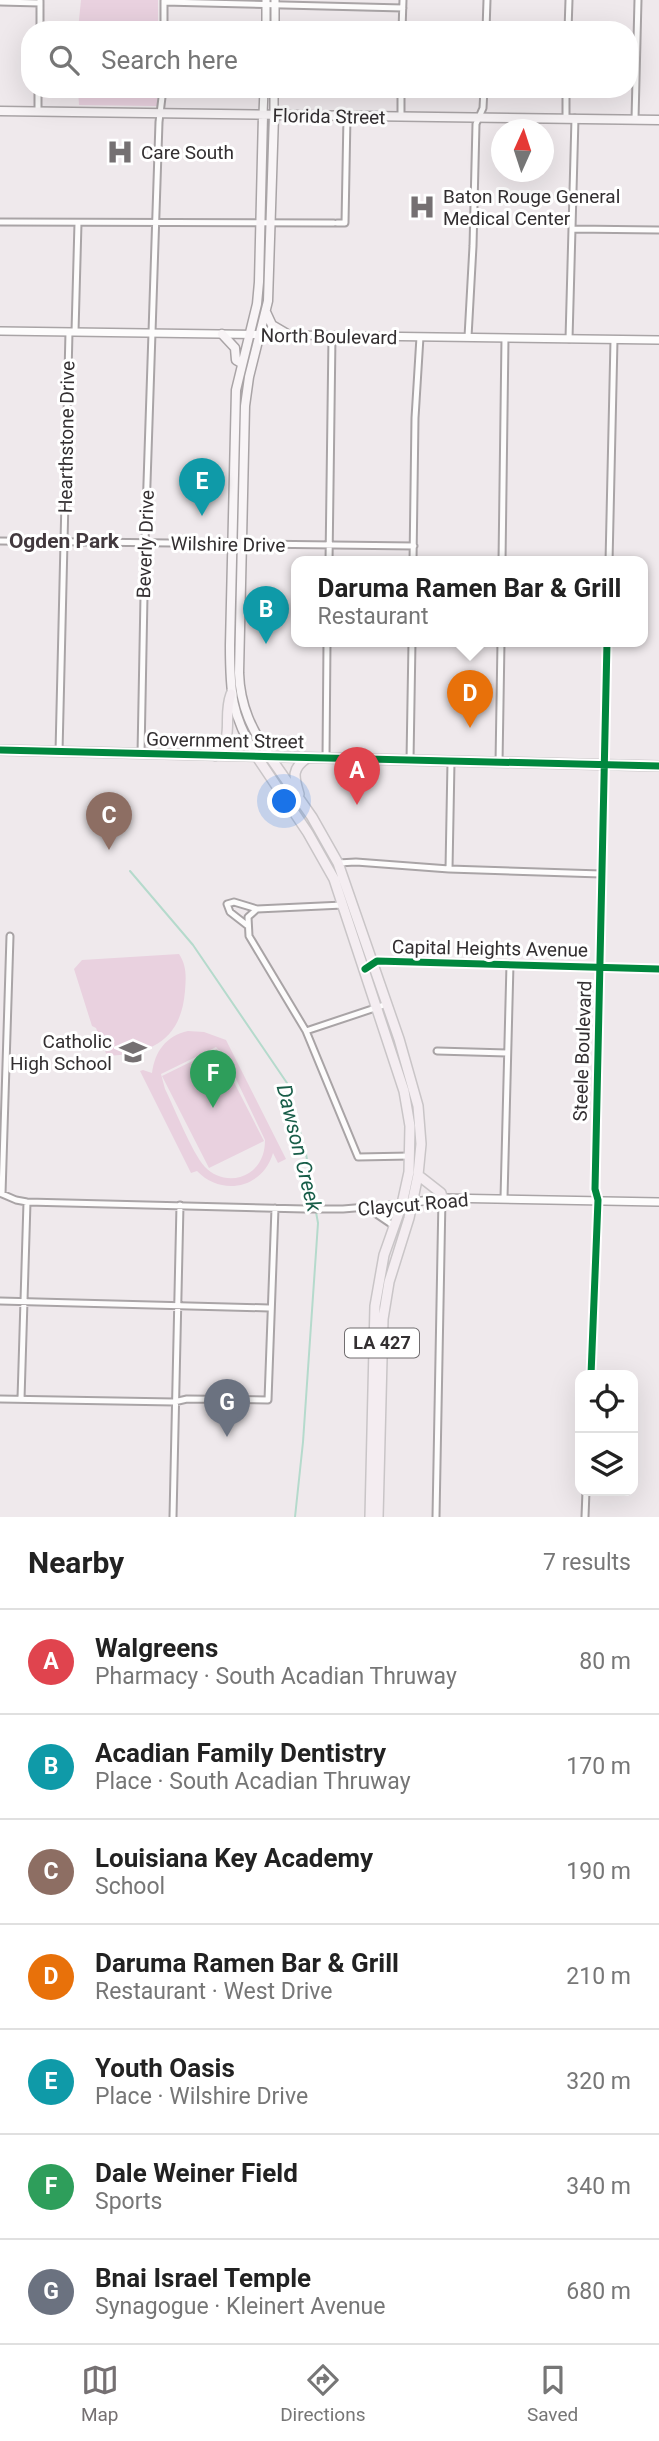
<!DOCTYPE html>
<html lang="en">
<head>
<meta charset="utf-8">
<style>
  body { margin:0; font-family:Roboto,sans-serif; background:#f6f6f6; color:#222 }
  .controls { position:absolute; right:21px; bottom:21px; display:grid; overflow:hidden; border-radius:14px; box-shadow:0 7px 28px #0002 }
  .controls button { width:63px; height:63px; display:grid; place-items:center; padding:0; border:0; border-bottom:2px solid #e0e0e0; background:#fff; color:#222; font:35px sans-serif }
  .compass { position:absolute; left:491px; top:119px; width:63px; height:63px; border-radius:50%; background:#fff; box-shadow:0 7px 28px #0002; rotate:3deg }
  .you { position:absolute; left:285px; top:802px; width:24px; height:24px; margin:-18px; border:5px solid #fff; border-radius:50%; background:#1a73e8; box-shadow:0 0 0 10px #1a73e833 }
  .badge { display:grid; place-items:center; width:46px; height:46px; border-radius:50%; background:#757072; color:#fff; font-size:23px; font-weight:700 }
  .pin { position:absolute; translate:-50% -58px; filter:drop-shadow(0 2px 4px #0008) }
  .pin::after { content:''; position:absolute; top:37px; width:24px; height:21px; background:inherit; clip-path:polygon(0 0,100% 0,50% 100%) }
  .popup { position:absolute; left:291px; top:556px; width:357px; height:91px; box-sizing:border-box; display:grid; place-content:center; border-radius:14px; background:#fff; filter:drop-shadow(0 2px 5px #0005); font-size:23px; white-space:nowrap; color:#767676 }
  .popup b { font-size:26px; color:#222 }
  .popup::after { content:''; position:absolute; left:50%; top:100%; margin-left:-14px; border:14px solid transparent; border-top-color:#fff }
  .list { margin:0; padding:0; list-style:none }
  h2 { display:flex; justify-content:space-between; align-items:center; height:91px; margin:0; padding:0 28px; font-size:30px }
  h2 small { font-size:23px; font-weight:400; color:#767676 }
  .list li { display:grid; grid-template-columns:46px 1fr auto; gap:21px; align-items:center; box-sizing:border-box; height:105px; padding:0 28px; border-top:2px solid #e0e0e0 }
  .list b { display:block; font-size:26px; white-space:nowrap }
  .list p { margin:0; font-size:23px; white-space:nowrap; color:#767676 }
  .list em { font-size:23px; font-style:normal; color:#767676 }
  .icon { flex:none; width:38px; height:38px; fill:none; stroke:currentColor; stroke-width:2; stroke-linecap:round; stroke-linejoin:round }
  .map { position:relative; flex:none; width:659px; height:1517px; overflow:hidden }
  .search { position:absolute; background:#fff; box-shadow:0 7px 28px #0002; left:21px; right:21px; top:21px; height:77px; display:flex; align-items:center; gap:18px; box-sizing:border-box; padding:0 24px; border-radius:28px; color:#767676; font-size:26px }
  .sheet { height:826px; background:#fff }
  nav { display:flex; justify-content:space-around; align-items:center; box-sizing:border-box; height:98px; border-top:2px solid #e0e0e0; background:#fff; font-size:19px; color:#767676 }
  nav a { display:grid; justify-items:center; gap:4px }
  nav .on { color:#757072 }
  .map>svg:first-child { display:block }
  .green { fill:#e9d1df; fill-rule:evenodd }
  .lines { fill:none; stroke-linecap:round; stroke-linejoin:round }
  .stream { stroke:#b5dacc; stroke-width:2 }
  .minor-casing { stroke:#a9a4a6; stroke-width:9 }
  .tertiary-casing { stroke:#a9a4a6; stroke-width:10 }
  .secondary-casing { stroke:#a9a4a6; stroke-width:11 }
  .primary-casing { stroke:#c9c5c7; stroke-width:12 }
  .minor { stroke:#fdfcfc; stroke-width:5 }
  .tertiary { stroke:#fdfcfc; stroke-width:7 }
  .secondary { stroke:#f8f4f6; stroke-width:8 }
  .primary { stroke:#f4edf1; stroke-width:9 }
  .cycleway-casing { stroke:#fff; stroke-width:11 }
  .cycleway { stroke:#00873e; stroke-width:7 }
  .labels { text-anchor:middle; stroke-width:6; stroke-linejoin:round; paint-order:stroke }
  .shield { fill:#fff; stroke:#706d6f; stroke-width:2 }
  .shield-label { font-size:18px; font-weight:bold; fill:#332f31 }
  .street-label { font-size:19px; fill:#332f31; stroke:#fff }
  .poi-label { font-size:19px; fill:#332f31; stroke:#fff; text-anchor:start }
  .neighbourhood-label { font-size:21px; font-weight:bold; fill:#42393e; stroke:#fff }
  .water-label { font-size:21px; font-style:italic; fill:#175d48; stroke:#fff }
</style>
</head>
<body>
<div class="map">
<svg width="659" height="1517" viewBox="0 0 659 1517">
  <rect width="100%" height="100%" fill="#efe9ec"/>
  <path class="green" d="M 81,0 L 158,0 L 158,30 L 78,30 Z
    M 78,89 L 157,89 L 157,106 L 79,105 Z
    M 179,954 C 187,966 186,978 185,991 C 181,1040 152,1054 107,1056 L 96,1028 L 92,1026 L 74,969 L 82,960 Z
    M 188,1031 L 204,1032 L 226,1040 L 286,1159 L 278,1163 L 273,1153 C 263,1188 222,1197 197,1171 L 191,1173 L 140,1071 L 143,1070 L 152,1073 C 155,1051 166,1036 188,1031 ZM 216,1047 L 226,1058 L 265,1140 C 265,1153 261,1165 249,1173 C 235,1182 216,1179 205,1167 C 191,1151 175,1109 165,1089 L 161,1074 Z
    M 217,1049 L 264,1141 L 209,1168 L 162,1076 Z"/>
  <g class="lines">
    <path class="stream" d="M 130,871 L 193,945 L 287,1083 L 306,1154 L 315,1206
      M 295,1517 L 303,1442 L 318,1223 L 316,1212"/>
    <defs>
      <path id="minor" d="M 0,2 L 40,3
        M 164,2 L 403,8
        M 40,30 L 40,1
        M 164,30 L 164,1
        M 402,30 L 403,0
        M 486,30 L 487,0
        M 568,30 L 569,0
        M 38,112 L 38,89
        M 401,116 L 401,89
        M 566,118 L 566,89
        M 635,119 L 638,0
        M 0,222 L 334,223
        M 337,223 L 345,223 L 347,116
        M 572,229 L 659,230
        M 75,332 L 78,223
        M 468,337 L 473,246 L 476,124 L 483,108 L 484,89
        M 569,339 L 575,118
        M 0,541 L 414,546
        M 329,562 L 332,336
        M 413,562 L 415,418 L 420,337
        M 502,562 L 505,338
        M 609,562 L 614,340
        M 59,752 L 69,332
        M 141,754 L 145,543 L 159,122 L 163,89
        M 326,758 L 327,642
        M 410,760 L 412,642
        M 499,763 L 501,642
        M 338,863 L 356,862 L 449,869 L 601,874
        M 449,869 L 451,762
        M 343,905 L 257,909 L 248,917 L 249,936 L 306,1031 L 358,1157 L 410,1156
        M 248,926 L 230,912 L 227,904 L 234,902 L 257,909
        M 372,964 L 377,961 L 659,969
        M 306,1031 L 387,1004
        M 437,1051 L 507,1053
        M 0,1193 L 16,1200 L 27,1202 L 305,1209 L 343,1209 L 402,1204
        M 2,1194 L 10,936
        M 504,1198 L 510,964
        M 366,1207 L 394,1226
        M 0,1301 L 269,1308
        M 591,1375 L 598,1200 L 595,1189 L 607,642
        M 0,1399 L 174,1402 L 187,1399 L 268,1400 L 275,1208
        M 21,1399 L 27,1202
        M 173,1517 L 180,1205
        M 436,1517 L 442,1198
        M 585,1517 L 586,1491"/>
      <path id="tertiary" d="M 266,30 L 266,0
        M 275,30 L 275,0
        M 263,115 L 264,89
        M 274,115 L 274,89
        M 0,331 L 659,340
        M 409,1203 L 442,1198 L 659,1202"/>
      <path id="secondary" d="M 0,111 L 659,120
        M 266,312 L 272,325 L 289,335
        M 222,334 L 235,348 L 236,360 L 241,363
        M 257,757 C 231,715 230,693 230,645 L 236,390 L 257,304 L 259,282 L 263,115
        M 270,757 C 252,730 240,706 239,673 L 245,406 L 249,377 L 268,301 L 274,115"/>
      <path id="primary" d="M 0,750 L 659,766
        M 215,756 C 236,737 222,718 231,694
        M 257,757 L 308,833 L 334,879 L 404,1091 L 410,1126 L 409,1172 L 402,1204 L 384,1255 L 375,1306 L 370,1517
        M 270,757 L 312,817 L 338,863 L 399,1039 L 418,1106 L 421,1144 L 418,1175 L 409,1218 L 389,1282 L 383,1319 L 378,1517
        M 299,794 C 294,777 291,769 307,758
        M 418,1175 L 441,1193 L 442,1198"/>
    </defs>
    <use href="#minor" class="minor-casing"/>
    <use href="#tertiary" class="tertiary-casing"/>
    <use href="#secondary" class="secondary-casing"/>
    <use href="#primary" class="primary-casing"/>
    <use href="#minor" class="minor"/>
    <use href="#tertiary" class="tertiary"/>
    <use href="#secondary" class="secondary"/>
    <use href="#primary" class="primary"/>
    <defs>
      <path id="cycleway" d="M 0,750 L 659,766
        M 365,969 L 377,961 L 659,969
        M 591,1375 L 598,1200 L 595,1189 L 607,642"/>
    </defs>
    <use href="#cycleway" class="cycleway-casing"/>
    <use href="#cycleway" class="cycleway"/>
  </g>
  <defs>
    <symbol id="hospital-bare" viewBox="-9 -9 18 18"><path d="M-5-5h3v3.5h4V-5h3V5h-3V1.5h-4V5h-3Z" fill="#757072" stroke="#fff" stroke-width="2.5" paint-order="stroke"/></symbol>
    <symbol id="school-bare" viewBox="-9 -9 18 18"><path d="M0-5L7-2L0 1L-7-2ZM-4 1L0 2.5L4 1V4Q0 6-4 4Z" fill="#757072" stroke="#fff" stroke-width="2.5" paint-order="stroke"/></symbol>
  </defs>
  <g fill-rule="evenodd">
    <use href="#hospital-bare" x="101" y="133" width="38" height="38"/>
    <use href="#hospital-bare" x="403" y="188" width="38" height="38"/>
    <use href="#school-bare" x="114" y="1033" width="38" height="38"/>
  </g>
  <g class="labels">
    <rect class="shield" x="345" y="1328.5" width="74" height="29" rx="5"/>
    <g class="shield-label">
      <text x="382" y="1349">LA 427</text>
    </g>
    <g class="street-label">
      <text transform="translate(329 116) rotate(1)" y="7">Florida Street</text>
      <text transform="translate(329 336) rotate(1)" y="7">North Boulevard</text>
      <text transform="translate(66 437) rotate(-89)" y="7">Hearthstone Drive</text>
      <text transform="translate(145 544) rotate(-88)" y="7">Beverly Drive</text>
      <text transform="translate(228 544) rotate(1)" y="7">Wilshire Drive</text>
      <text transform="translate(225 740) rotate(1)" y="7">Government Street</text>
      <text transform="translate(490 948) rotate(1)" y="7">Capital Heights Avenue</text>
      <text transform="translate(582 1051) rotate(-88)" y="7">Steele Boulevard</text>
      <text transform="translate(413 1204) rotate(-5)" y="7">Claycut Road</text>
    </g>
    <g class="poi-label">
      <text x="141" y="159">Care South</text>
      <text x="443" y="203">Baton Rouge General<tspan x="443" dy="22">Medical Center</tspan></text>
      <text x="112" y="1048" text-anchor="end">Catholic<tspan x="112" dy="22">High School</tspan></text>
    </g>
    <g class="neighbourhood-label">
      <text x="64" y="548">Ogden Park</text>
    </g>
    <g class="water-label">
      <text transform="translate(299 1148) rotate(76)" y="7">Dawson Creek</text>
    </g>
  </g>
</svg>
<div class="controls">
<button><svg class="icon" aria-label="locate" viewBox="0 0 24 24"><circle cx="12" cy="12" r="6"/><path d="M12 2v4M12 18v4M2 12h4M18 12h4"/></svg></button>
<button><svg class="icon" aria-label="layers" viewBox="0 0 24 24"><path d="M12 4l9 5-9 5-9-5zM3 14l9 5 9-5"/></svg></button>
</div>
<svg class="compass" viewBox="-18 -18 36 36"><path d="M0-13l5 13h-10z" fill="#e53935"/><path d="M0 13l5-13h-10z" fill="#767676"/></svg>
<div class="you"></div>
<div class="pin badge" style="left:357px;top:805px;background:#e0444e">A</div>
<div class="pin badge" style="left:266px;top:644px;background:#0f9aa8">B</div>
<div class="pin badge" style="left:109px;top:850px;background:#8d6e63">C</div>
<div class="pin badge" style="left:470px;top:728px;background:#e8710a">D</div>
<div class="popup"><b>Daruma Ramen Bar &amp; Grill</b>Restaurant</div>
<div class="pin badge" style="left:202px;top:516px;background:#0f9aa8">E</div>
<div class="pin badge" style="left:213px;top:1108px;background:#2e9e5b">F</div>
<div class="pin badge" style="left:227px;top:1437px;background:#6b7280">G</div>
<div class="search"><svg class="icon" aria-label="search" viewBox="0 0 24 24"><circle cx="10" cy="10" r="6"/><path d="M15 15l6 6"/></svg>Search here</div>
</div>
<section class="sheet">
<h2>Nearby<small>7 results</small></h2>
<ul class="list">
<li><span class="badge" style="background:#e0444e">A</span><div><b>Walgreens</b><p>Pharmacy · South Acadian Thruway</p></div><em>80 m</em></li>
<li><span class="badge" style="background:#0f9aa8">B</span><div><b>Acadian Family Dentistry</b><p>Place · South Acadian Thruway</p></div><em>170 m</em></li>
<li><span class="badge" style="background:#8d6e63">C</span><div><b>Louisiana Key Academy</b><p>School</p></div><em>190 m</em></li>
<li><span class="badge" style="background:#e8710a">D</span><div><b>Daruma Ramen Bar &amp; Grill</b><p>Restaurant · West Drive</p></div><em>210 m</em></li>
<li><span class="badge" style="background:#0f9aa8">E</span><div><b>Youth Oasis</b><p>Place · Wilshire Drive</p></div><em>320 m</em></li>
<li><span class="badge" style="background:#2e9e5b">F</span><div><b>Dale Weiner Field</b><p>Sports</p></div><em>340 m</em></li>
<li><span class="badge" style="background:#6b7280">G</span><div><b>Bnai Israel Temple</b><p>Synagogue · Kleinert Avenue</p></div><em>680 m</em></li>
</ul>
</section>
<nav>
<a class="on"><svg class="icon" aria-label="map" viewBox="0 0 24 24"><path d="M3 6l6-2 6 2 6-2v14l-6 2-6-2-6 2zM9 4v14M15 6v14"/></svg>Map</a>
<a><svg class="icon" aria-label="directions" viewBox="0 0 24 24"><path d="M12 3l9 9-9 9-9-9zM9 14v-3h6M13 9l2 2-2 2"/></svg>Directions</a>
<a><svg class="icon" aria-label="saved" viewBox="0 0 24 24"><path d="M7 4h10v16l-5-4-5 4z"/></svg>Saved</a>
</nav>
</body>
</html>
